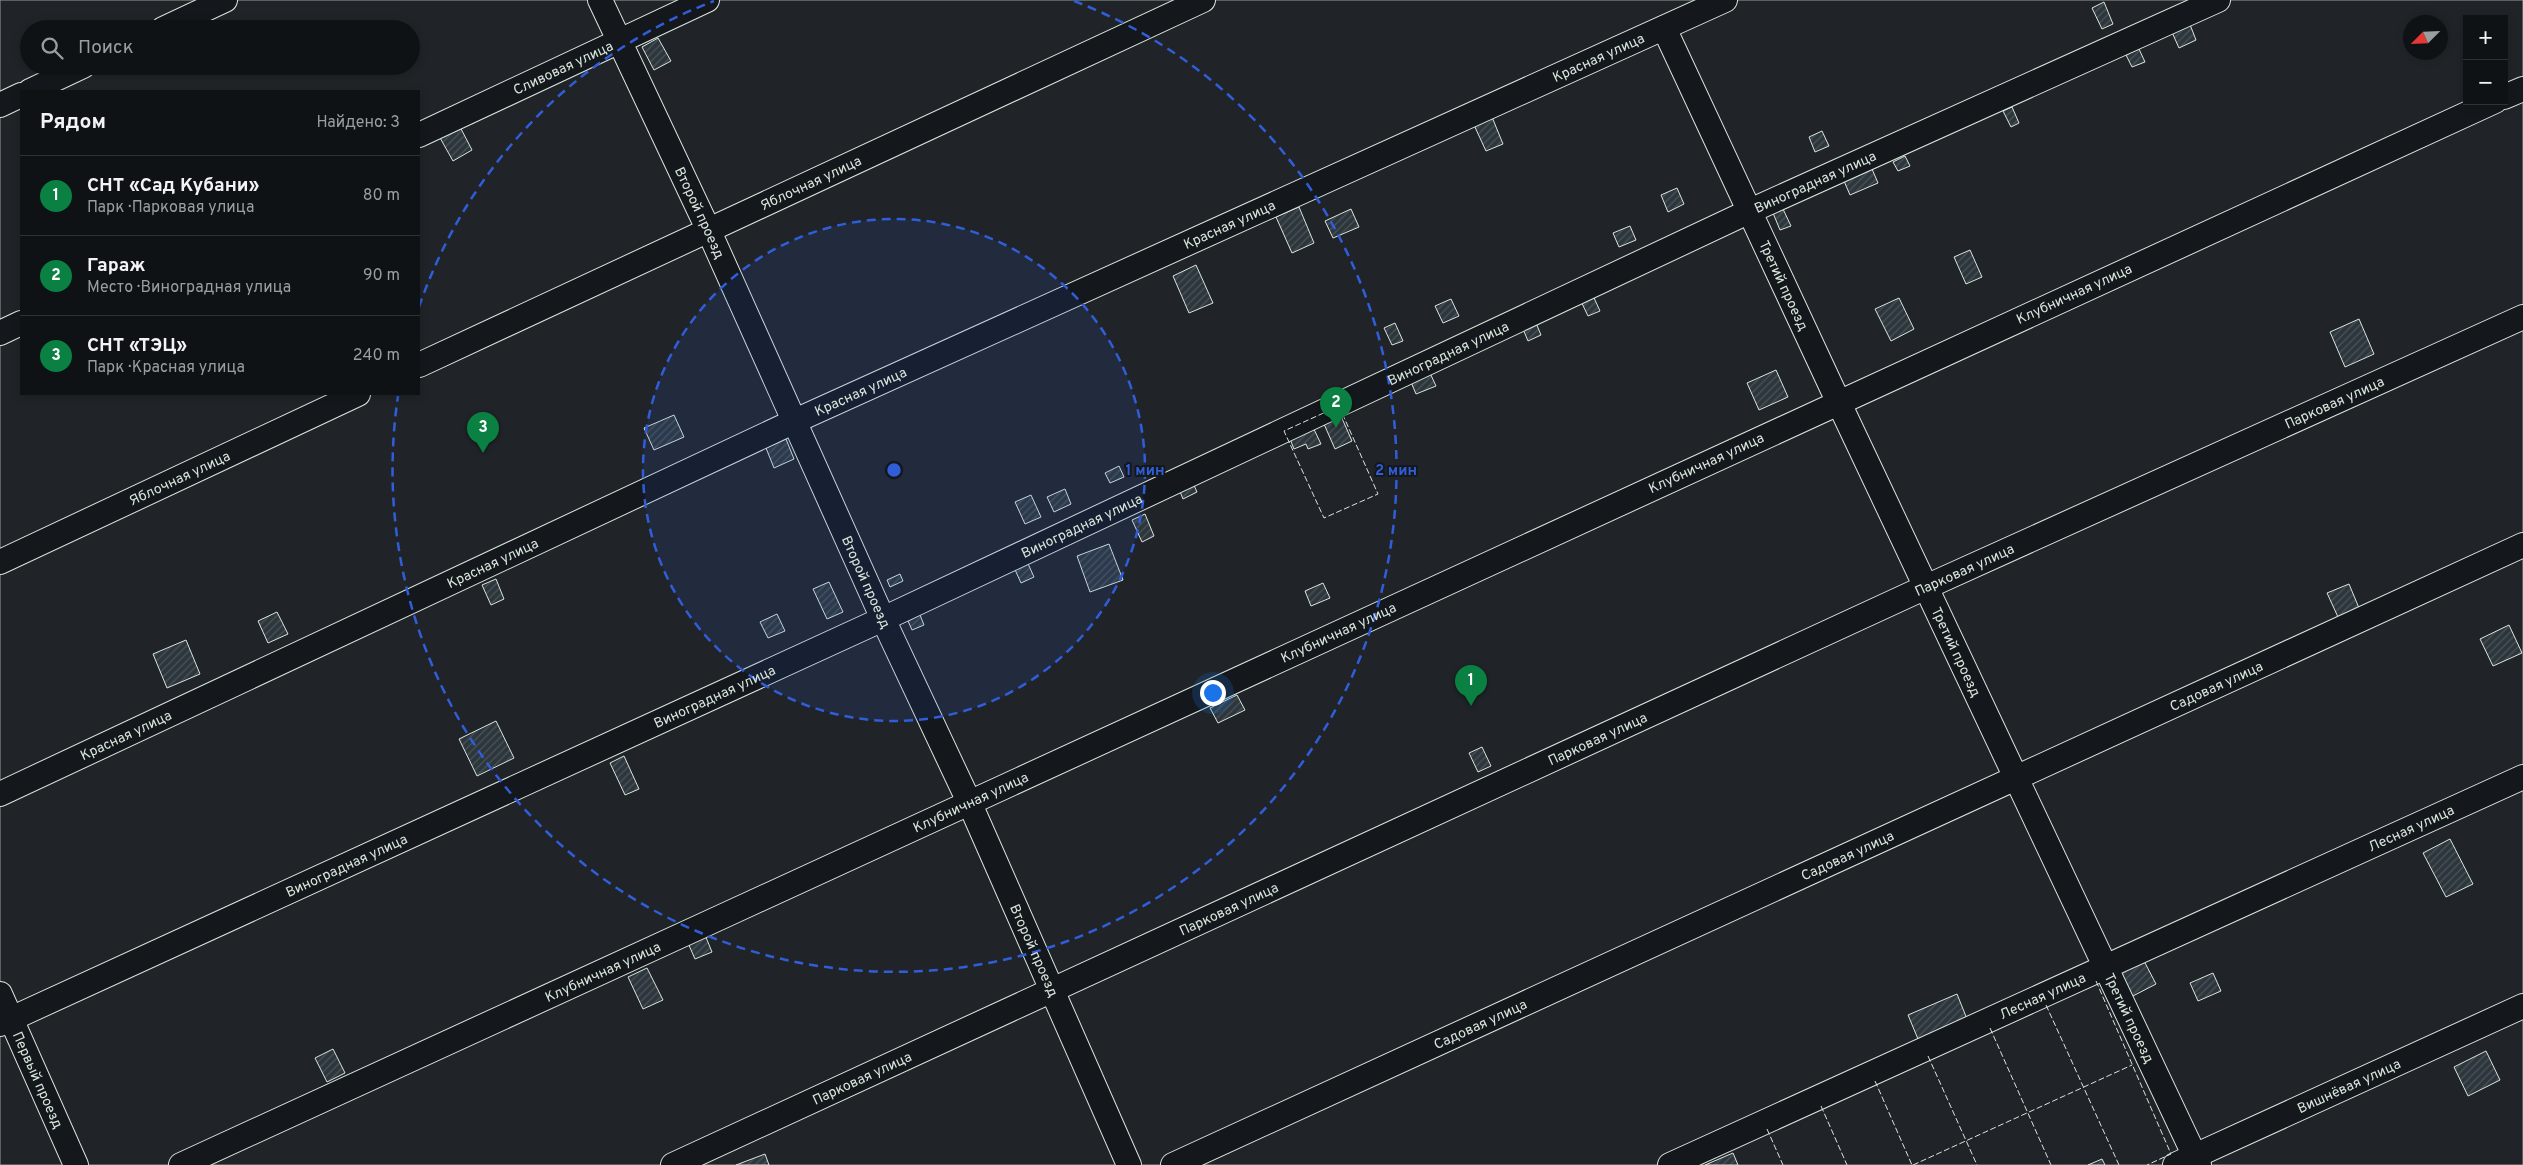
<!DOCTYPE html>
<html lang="ru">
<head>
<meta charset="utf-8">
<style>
  body { margin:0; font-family:Overpass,sans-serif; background:#181b1e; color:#f1f3f6 }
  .controls { position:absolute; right:15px; top:15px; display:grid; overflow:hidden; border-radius:0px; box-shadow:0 2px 8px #0003 }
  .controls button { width:45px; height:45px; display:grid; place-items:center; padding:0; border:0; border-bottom:1px solid #2f3234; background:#0f1215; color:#f1f3f6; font:25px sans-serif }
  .compass { position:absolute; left:2403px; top:15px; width:45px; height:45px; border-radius:50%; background:#0f1215; box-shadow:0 2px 8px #0003; rotate:246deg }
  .you { position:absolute; left:1212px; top:692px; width:18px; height:18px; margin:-12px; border:4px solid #fff; border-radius:50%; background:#1a73e8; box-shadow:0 0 0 8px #1a73e833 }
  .badge { display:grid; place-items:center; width:32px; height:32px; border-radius:50%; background:#0b8043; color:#fff; font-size:16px; font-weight:700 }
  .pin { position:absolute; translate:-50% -41px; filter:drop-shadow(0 1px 2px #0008) }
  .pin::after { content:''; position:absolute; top:26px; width:18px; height:15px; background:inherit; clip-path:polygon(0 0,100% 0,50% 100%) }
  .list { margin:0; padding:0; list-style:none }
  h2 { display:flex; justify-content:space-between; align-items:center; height:65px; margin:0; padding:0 20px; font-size:21px }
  h2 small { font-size:16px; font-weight:400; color:#9b9ea0 }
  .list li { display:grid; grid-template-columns:32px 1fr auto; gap:15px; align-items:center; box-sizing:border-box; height:80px; padding:0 20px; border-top:1px solid #2f3234 }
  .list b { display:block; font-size:19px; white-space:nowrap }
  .list p { margin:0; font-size:16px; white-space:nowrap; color:#9b9ea0 }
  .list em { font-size:16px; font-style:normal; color:#9b9ea0 }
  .icon { flex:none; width:28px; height:28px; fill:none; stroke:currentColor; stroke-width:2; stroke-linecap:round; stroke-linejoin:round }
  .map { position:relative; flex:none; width:2523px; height:1165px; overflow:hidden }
  .search { position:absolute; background:#0f1215; box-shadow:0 2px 8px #0003; left:20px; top:20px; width:400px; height:55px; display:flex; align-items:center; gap:12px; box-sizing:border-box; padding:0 18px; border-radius:28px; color:#9b9ea0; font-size:19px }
  .panel { position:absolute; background:#0f1215; box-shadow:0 2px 8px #0003; left:20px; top:90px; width:400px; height:305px; border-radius:0px }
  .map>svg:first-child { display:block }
  .garden { fill:#202428; stroke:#939e99; fill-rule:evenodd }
  .building { fill:url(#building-hatch); stroke:#d8e6dc }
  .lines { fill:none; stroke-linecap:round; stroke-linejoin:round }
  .minor-casing { stroke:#d8e6dc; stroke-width:26 }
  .minor { stroke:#14181c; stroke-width:24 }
  .fence { stroke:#d8e6dc; stroke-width:1; stroke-dasharray:6 2.5; stroke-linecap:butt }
  .ring { fill:none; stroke:#305dd8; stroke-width:2.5; stroke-dasharray:9 6 }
  .labels { text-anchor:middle; stroke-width:4; stroke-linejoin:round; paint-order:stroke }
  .street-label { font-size:14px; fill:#d8e6dc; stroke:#14181c }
  .centre { fill:#305dd8; stroke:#14181c; stroke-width:2.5 }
  .ring-label { font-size:15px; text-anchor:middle; font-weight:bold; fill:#305dd8; stroke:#14181c; stroke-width:4; stroke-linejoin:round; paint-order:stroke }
</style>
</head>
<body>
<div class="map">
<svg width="2523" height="1165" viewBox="0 0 2523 1165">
  <defs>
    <pattern id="building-hatch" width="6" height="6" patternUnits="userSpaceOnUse" patternTransform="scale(1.25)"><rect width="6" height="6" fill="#2c363c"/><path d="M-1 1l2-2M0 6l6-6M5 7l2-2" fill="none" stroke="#4a5358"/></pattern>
  </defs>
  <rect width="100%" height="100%" fill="#14181c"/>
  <path class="garden" d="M 0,0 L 2523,0 L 2523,1165 L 0,1165 ZM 2467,19 L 2504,19 L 2504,101 L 2467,101 ZM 2410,22 L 2440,22 L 2440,52 L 2410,52 ZM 29,29 L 411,29 L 411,66 L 29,66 ZM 21,91 L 419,91 L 419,394 L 21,394 Z"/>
  <path class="building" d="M 2104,2 L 2113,24 L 2102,29 L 2092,8 Z
    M 2189,22 L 2196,40 L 2179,48 L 2171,30 Z
    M 658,38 L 671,61 L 654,70 L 642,47 Z
    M 2139,49 L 2145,62 L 2132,67 L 2126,55 Z
    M 2012,107 L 2019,123 L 2011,127 L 2003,111 Z
    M 1492,117 L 1503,144 L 1486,151 L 1474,125 Z
    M 459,125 L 472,150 L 453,161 L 439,136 Z
    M 1822,131 L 1829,146 L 1815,152 L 1809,137 Z
    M 1905,156 L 1910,166 L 1898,171 L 1893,162 Z
    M 1872,169 L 1878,183 L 1850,195 L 1844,181 Z
    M 1677,188 L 1684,204 L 1668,212 L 1661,195 Z
    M 1299,207 L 1314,243 L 1292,253 L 1276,217 Z
    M 1351,209 L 1359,227 L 1333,238 L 1325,221 Z
    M 1783,209 L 1791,226 L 1780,230 L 1773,213 Z
    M 1630,226 L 1636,240 L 1619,247 L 1613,233 Z
    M 1970,250 L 1982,277 L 1966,284 L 1954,257 Z
    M 1196,265 L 1213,303 L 1189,313 L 1173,276 Z
    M 1590,289 L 1600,311 L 1588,316 L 1578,295 Z
    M 1899,298 L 1914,329 L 1891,341 L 1875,309 Z
    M 1451,299 L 1459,316 L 1443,323 L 1435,306 Z
    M 2359,319 L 2374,354 L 2345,367 L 2330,332 Z
    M 1395,323 L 1403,341 L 1392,345 L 1384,328 Z
    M 1536,323 L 1541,335 L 1528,341 L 1523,329 Z
    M 1776,370 L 1788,397 L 1759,410 L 1747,383 Z
    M 1430,373 L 1436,386 L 1416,394 L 1411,382 Z
    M 1337,407 L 1352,441 L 1335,449 L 1320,415 Z
    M 674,415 L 684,437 L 654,450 L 644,428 Z
    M 1311,423 L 1321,444 L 1308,449 L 1306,444 L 1294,449 L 1288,434 Z
    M 786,439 L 794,459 L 774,468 L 766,448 Z
    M 1119,466 L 1124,477 L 1110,483 L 1105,473 Z
    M 1193,483 L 1197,492 L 1183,499 L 1179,489 Z
    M 1065,489 L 1071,504 L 1054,512 L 1047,497 Z
    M 1031,495 L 1041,517 L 1025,524 L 1015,502 Z
    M 1145,514 L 1154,536 L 1142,542 L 1132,520 Z
    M 1109,544 L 1123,580 L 1090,592 L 1077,556 Z
    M 1025,557 L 1034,577 L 1021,583 L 1012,563 Z
    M 900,574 L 903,581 L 890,587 L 887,580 Z
    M 496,579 L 504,599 L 491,605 L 482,585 Z
    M 829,582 L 843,612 L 827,619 L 813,589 Z
    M 1323,583 L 1330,598 L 1311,606 L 1305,591 Z
    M 2349,584 L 2359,608 L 2338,617 L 2327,593 Z
    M 277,612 L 288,634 L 268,643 L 258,621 Z
    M 777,614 L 785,631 L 768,638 L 760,622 Z
    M 920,615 L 924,625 L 912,630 L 908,621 Z
    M 2509,625 L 2522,653 L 2493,666 L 2480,639 Z
    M 186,640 L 200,674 L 167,688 L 153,654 Z
    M 1237,695 L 1245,710 L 1218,723 L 1210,708 Z
    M 496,721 L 514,758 L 477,776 L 459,739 Z
    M 1482,747 L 1491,766 L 1478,772 L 1469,753 Z
    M 624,756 L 639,789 L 625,795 L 610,763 Z
    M 2450,839 L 2473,884 L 2446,897 L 2423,853 Z
    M 705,935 L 712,952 L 695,959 L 688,943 Z
    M 2144,961 L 2156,984 L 2131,997 L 2119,974 Z
    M 647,968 L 663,1000 L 643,1009 L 628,977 Z
    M 2213,973 L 2221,991 L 2198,1001 L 2190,983 Z
    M 1957,994 L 1967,1019 L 1918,1039 L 1908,1015 Z
    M 333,1049 L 345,1073 L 327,1082 L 315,1058 Z
    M 2486,1051 L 2500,1080 L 2468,1096 L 2454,1067 Z
    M 1733,1153 L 1738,1165 L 1705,1165 Z
    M 765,1154 L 769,1165 L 736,1165 Z
    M 2102,1159 L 2105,1165 L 2088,1165 Z"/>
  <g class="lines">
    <defs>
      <g id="minor">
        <path id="s1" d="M 600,0 L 708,229 L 883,619 L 970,804 L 1129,1165"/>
        <path id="s2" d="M 1664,28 L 1838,401 L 2199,1165"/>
        <path d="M 163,29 L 225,0"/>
        <path d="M 30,91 L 83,66"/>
        <path d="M 2504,97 L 2523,89"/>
        <path d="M 0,105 L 21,95"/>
        <path id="s3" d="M 419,135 L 707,0"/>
        <path d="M 0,333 L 21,323"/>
        <path id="s4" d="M 419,365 L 1203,0"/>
        <path id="s5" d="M 0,562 L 358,394"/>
        <path id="s6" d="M 0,794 L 795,421 L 1725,0"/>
        <path id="s7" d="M 0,994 L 76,1165"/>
        <path id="s8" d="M 0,1024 L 883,619 L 1750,211 L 2218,0"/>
        <path id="s9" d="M 181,1165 C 953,812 1722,453 2495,101"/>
        <path id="s10" d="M 673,1165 L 1926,587 L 2523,317"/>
        <path id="s11" d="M 1173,1165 L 2523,545"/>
        <path id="s12" d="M 1670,1165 L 2523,777"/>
        <path id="s13" d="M 2175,1165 L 2523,1006"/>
      </g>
    </defs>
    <use href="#minor" class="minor-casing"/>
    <use href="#minor" class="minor"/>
    <path class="fence" d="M 1339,406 L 1378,494 L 1324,518 L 1284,431 Z
      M 2096,981 L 2171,1154 L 2147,1165
      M 2046,1005 L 2119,1165
      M 1990,1028 L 2051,1165
      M 1928,1056 L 1977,1165
      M 1875,1081 L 1912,1165
      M 1821,1106 L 1847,1165
      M 1767,1129 L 1783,1165
      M 1913,1165 L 2132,1065"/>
  </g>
  <circle cx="894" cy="470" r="251" fill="#305dd8" fill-opacity=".12"/>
  <g class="ring">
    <circle cx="894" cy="470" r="251"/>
    <path d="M419 307A502 502 0 0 1 714 1M1074 1A502 502 0 1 1 398 396"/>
  </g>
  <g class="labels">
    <g class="street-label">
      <text dy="5" stroke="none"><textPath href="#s6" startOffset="1760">Красная улица</textPath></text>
      <text dy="5" stroke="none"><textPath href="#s3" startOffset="159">Сливовая улица</textPath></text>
      <text dy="5" stroke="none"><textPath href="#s4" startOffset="432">Яблочная улица</textPath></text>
      <text dy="5" stroke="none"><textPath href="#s8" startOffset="2001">Виноградная улица</textPath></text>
      <text dy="5" stroke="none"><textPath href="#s1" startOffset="235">Второй проезд</textPath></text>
      <text dy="5" stroke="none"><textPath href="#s6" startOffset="1355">Красная улица</textPath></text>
      <text dy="5" stroke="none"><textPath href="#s2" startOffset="284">Третий проезд</textPath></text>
      <text dy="5" stroke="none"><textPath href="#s9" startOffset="2084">Клубничная улица</textPath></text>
      <text dy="5" stroke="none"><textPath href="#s8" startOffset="1596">Виноградная улица</textPath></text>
      <text dy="5" stroke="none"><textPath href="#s6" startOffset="950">Красная улица</textPath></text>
      <text dy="5" stroke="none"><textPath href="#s10" startOffset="1828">Парковая улица</textPath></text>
      <text dy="5" stroke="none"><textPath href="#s9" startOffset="1679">Клубничная улица</textPath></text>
      <text dy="5" stroke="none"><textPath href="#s5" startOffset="198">Яблочная улица</textPath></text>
      <text dy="5" stroke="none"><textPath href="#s8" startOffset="1191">Виноградная улица</textPath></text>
      <text dy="5" stroke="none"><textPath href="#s6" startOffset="544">Красная улица</textPath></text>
      <text dy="5" stroke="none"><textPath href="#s10" startOffset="1422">Парковая улица</textPath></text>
      <text dy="5" stroke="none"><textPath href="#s1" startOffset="640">Второй проезд</textPath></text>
      <text dy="5" stroke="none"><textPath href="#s9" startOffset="1274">Клубничная улица</textPath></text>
      <text dy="5" stroke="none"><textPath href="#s2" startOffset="689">Третий проезд</textPath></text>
      <text dy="5" stroke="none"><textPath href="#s11" startOffset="1148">Садовая улица</textPath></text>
      <text dy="5" stroke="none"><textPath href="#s8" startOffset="786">Виноградная улица</textPath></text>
      <text dy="5" stroke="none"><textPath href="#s6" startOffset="139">Красная улица</textPath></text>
      <text dy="5" stroke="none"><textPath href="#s10" startOffset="1018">Парковая улица</textPath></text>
      <text dy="5" stroke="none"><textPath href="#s9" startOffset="869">Клубничная улица</textPath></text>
      <text dy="5" stroke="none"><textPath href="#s12" startOffset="814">Лесная улица</textPath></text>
      <text dy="5" stroke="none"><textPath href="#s11" startOffset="742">Садовая улица</textPath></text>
      <text dy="5" stroke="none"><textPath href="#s8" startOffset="381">Виноградная улица</textPath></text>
      <text dy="5" stroke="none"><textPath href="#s10" startOffset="612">Парковая улица</textPath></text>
      <text dy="5" stroke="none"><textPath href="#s1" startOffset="1045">Второй проезд</textPath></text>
      <text dy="5" stroke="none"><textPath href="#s9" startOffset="464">Клубничная улица</textPath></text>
      <text dy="5" stroke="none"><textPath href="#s12" startOffset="409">Лесная улица</textPath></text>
      <text dy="5" stroke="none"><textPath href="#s2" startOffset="1094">Третий проезд</textPath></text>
      <text dy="5" stroke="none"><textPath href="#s11" startOffset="338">Садовая улица</textPath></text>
      <text dy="5" stroke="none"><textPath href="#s10" startOffset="208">Парковая улица</textPath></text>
      <text dy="5" stroke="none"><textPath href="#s7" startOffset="94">Первый проезд</textPath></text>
      <text dy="5" stroke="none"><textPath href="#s13" startOffset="191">Вишнёвая улица</textPath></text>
    </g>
  </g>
  <circle cx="894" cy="470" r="8" class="centre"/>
  <g class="ring-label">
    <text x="1145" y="475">1 мин</text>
    <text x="1396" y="475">2 мин</text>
  </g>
</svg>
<div class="controls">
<button>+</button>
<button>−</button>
</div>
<svg class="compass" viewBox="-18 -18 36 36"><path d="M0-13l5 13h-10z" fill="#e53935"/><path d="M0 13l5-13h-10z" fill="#9b9ea0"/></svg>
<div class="you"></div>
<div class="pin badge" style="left:1471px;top:706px">1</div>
<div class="pin badge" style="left:1336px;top:428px">2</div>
<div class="pin badge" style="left:483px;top:453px">3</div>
<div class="search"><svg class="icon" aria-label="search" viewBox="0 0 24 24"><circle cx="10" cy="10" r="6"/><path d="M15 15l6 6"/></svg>Поиск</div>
<section class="panel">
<h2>Рядом<small>Найдено: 3</small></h2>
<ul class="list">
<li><span class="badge">1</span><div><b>СНТ «Сад Кубани»</b><p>Парк · Парковая улица</p></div><em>80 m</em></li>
<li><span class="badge">2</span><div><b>Гараж</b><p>Место · Виноградная улица</p></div><em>90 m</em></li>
<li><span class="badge">3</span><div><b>СНТ «ТЭЦ»</b><p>Парк · Красная улица</p></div><em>240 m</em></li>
</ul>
</section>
</div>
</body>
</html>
